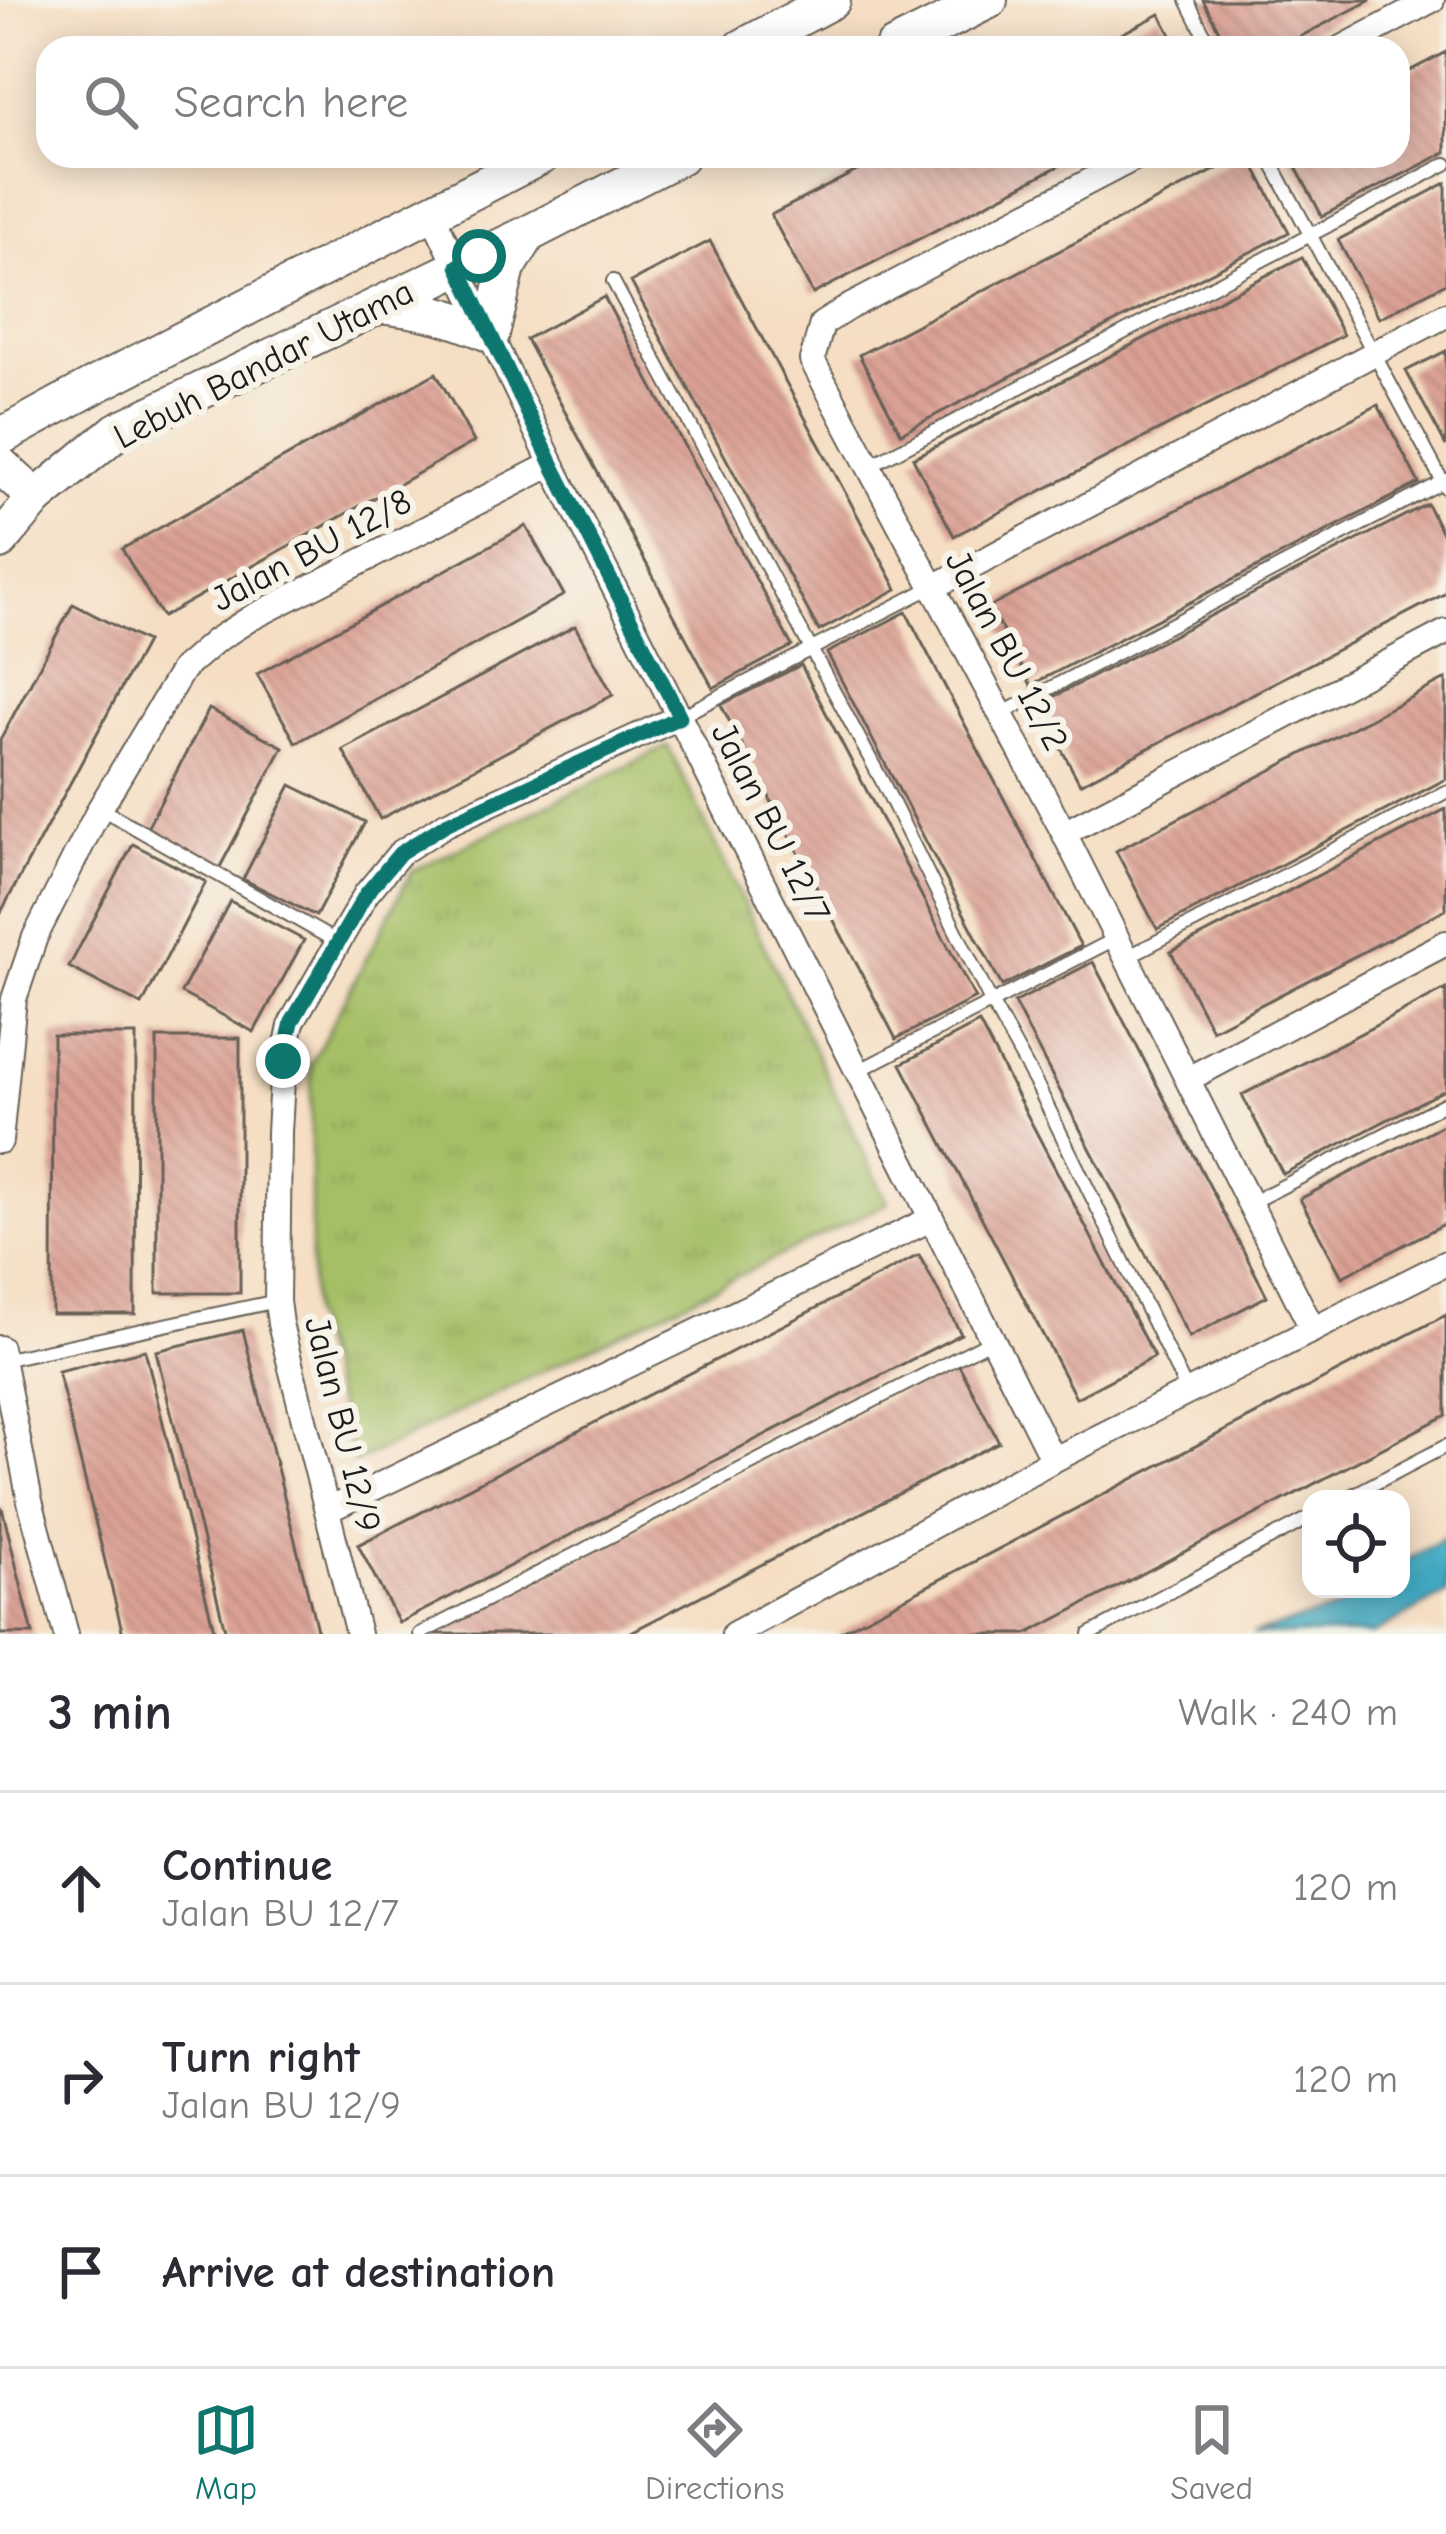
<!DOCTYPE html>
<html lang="en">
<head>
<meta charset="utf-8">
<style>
  body { margin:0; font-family:"Comic Neue",sans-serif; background:#f2f2f3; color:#2b2b33 }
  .controls { position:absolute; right:36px; bottom:36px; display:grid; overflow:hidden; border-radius:24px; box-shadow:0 6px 30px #0003 }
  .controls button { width:108px; height:108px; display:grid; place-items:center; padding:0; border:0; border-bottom:3px solid #e1e1e2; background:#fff; color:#2b2b33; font:60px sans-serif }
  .stop { position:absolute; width:36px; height:36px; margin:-27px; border:9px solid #0f766e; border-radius:50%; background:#fff }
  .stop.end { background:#0f766e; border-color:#fff; box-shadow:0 3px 12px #0008 }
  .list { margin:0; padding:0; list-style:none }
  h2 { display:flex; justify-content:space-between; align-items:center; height:156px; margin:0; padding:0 48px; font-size:51px }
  h2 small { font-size:39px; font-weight:400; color:#7c7c81 }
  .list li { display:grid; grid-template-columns:78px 1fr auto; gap:36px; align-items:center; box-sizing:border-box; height:192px; padding:0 48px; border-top:3px solid #e1e1e2 }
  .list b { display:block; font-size:45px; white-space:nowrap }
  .list p { margin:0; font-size:39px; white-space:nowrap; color:#7c7c81 }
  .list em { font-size:39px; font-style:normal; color:#7c7c81 }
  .icon { flex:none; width:66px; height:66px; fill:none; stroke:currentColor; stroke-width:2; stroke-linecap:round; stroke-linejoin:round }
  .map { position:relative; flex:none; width:1446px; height:1634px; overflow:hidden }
  .search { position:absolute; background:#fff; box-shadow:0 6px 30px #0003; left:36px; right:36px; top:36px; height:132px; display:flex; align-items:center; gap:30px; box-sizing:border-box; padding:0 42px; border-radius:36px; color:#7c7c81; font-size:45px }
  .sheet { height:732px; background:#fff }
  nav { display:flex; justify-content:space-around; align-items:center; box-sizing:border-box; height:168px; border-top:3px solid #e1e1e2; background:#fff; font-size:33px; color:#7c7c81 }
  nav a { display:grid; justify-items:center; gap:6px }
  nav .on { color:#0f766e }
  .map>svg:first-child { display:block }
  .grass { fill:url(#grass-tufts); stroke:#606e41; stroke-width:3 }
  .water { fill:#43aac3; stroke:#306370; stroke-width:3 }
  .building { fill:url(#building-back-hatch) }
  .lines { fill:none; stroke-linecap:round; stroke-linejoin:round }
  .lane-casing { stroke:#686056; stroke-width:16 }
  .street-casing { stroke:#686056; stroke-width:28 }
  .secondary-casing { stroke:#686056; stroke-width:40 }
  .lane { stroke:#fff; stroke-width:12 }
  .street { stroke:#fff; stroke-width:24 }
  .secondary { stroke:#fff; stroke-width:36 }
  .route { stroke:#0f766e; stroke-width:15 }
  .labels { text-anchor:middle; stroke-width:12; stroke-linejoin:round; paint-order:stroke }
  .street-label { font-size:36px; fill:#1c1c1c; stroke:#f7f3e8 }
</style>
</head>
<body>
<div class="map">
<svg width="1446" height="1634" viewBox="0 0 1446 1634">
  <defs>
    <pattern id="grass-tufts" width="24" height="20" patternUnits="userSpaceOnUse" patternTransform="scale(3)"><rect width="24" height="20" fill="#a5bf66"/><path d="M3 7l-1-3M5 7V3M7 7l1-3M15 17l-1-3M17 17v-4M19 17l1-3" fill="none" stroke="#8da458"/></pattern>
    <pattern id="building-back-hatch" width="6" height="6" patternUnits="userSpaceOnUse" patternTransform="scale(3)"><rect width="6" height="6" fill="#dba195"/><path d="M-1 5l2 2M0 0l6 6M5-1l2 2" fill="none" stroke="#bb8a80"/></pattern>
  </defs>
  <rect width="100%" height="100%" fill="#f7f3e8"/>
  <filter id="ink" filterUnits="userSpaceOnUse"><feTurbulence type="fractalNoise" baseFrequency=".00833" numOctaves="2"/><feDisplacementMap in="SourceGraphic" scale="24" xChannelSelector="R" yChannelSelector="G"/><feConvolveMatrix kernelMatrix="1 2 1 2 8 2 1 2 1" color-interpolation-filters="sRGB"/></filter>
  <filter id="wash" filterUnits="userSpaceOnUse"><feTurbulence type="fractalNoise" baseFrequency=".004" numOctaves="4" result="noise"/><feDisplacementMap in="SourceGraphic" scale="48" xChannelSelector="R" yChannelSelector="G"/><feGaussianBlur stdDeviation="2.7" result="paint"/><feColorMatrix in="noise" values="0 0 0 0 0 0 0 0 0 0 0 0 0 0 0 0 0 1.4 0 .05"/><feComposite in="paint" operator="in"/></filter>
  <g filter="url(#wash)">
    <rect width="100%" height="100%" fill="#f5dec3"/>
    <path class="grass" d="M 668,746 L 888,1203 L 354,1463 L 311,1315 L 311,1064 L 412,871 Z"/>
    <path class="water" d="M 1446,1537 L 1446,1594 L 1373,1634 L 1252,1634 L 1338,1609 L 1366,1589 L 1401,1589 L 1401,1563 Z"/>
    <g id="blocks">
      <path class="building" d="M 1203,0 L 1371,0 L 1278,48 L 1228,48 Z
        M 1160,14 L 1178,48 L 1094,48 Z
        M 1446,52 L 1446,152 L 1322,216 L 1290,156 L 1398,156 L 1398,77 Z
        M 886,156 L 1078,156 L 813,294 L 771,215 Z
        M 1242,156 L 1249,156 L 1289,232 L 901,433 L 859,355 Z
        M 1446,183 L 1446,283 L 1379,318 L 1338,240 Z
        M 710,241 L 897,589 L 819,631 L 631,282 Z
        M 1302,257 L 1343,335 L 954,536 L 913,458 Z
        M 604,297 L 792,646 L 713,688 L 526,339 Z
        M 1446,351 L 1446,446 L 1406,371 Z
        M 436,373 L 474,442 L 162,617 L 122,549 Z
        M 1378,405 L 1419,483 L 1031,685 L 990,607 Z
        M 1427,504 L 1446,541 L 1446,593 L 1080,784 L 1038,705 Z
        M 526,526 L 564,595 L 296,743 L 257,674 Z
        M 73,604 L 146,642 L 0,914 L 0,740 Z
        M 906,612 L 1081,946 L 1002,986 L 827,653 Z
        M 575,626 L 613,695 L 380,819 L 343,750 Z
        M 801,665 L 975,998 L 896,1039 L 721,705 Z
        M 1446,679 L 1446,779 L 1157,929 L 1116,851 Z
        M 209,709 L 283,747 L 219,869 L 145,832 Z
        M 291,785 L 365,822 L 316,916 L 243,879 Z
        M 1446,809 L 1446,909 L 1212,1030 L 1171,952 Z
        M 133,844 L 206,882 L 142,1005 L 69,967 Z
        M 230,901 L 304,940 L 254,1032 L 181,993 Z
        M 1093,962 L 1267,1296 L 1189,1337 L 1014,1003 Z
        M 1446,989 L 1446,1089 L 1283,1174 L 1242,1095 Z
        M 979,1023 L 1154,1357 L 1076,1398 L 901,1064 Z
        M 53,1035 L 136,1035 L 135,1314 L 52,1314 Z
        M 157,1038 L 240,1038 L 240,1293 L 157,1293 Z
        M 1446,1123 L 1446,1223 L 1342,1277 L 1300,1199 Z
        M 919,1255 L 961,1334 L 399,1623 L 358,1545 Z
        M 1446,1315 L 1446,1415 L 1027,1634 L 836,1634 Z
        M 243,1330 L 318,1634 L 226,1634 L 156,1351 Z
        M 145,1350 L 215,1634 L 123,1634 L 58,1371 Z
        M 958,1363 L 999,1442 L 627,1634 L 434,1634 Z
        M 0,1508 L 2,1508 L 33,1634 L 0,1634 Z"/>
    </g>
  </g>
  <g filter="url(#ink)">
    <use href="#blocks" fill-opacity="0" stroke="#686056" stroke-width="3"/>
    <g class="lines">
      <defs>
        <path id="lane" d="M 1187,0 L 1211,48
          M 1268,156 L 1446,488
          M 613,281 L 882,781 L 991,1002 L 1039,1089 L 1188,1393
          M 869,466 L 1446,164
          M 1001,714 L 1446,480
          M 679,717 L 932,587
          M 100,808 L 337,942
          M 1127,957 L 1446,792
          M 858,1071 L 1117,938
          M 1250,1203 L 1446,1103
          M 2,1360 L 277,1301
          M 1345,1499 L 1446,1446
          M 420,1634 L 992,1340
          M 1090,1634 L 1311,1517"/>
        <path id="street" d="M 1342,48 L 1432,0
          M 1138,156 L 849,307 L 822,324 L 812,360 L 1064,833 L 1313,1330
          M 432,214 L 552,464 L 1053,1460
          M 934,587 L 1446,315
          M 1064,833 L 1446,632
          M 1188,1079 L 1446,943
          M 0,1141 L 14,999 L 35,937 L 100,808 L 183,669 L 215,641 L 251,618 L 552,464
          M 0,1348 L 30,1501 L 66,1634
          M 328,1510 L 931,1219
          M 358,1634 L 280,1324 L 277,1301 L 279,1132 L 283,1061 L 292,1022 L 366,894 L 400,853 L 446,824 L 679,717
          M 734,1634 L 1053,1460 L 1446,1263"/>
        <path id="secondary" d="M 742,48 L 832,0
          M 893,48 L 989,0
          M 380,305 C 421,309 454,317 491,334 L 507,268 L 528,234
          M 0,437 L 95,385 L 541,156
          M 0,465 L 36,498
          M 0,541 L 36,498 L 117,431 L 528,234 L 680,156"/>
      </defs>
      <use href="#lane" class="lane-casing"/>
      <use href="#street" class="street-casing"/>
      <use href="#secondary" class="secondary-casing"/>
      <use href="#lane" class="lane"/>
      <use href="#street" class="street"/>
      <use href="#secondary" class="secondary"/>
    </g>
  </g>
  <g class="lines" filter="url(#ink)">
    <path class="route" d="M 283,1061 L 292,1022 L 366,894 L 400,853 L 446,824 L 680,717 L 552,464 L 458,266 L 479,256"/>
  </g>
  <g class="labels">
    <g class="street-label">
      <text transform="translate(263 363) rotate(-27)" y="13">Lebuh Bandar Utama</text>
      <text transform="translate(311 549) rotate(-28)" y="13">Jalan BU 12/8</text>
      <text transform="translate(1008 650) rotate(62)" y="13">Jalan BU 12/2</text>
      <text transform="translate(772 822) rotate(63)" y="13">Jalan BU 12/7</text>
      <text transform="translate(344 1424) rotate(76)" y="13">Jalan BU 12/9</text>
    </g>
  </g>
</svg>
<div class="controls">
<button><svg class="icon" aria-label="locate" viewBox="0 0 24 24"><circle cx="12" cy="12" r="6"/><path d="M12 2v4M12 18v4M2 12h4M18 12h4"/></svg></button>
</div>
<div class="stop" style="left:479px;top:256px"></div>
<div class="stop end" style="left:283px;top:1061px"></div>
<div class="search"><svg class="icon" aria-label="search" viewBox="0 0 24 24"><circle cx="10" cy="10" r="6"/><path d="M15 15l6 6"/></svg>Search here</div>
</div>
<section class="sheet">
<h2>3 min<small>Walk · 240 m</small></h2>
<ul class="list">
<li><svg class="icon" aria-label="ahead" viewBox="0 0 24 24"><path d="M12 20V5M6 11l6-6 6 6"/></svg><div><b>Continue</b><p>Jalan BU 12/7</p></div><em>120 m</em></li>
<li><svg class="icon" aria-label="right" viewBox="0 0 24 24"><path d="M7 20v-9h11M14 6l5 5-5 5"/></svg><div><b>Turn right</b><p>Jalan BU 12/9</p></div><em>120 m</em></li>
<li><svg class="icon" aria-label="arrive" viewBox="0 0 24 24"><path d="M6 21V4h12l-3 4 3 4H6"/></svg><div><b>Arrive at destination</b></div></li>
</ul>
</section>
<nav>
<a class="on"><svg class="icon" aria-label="map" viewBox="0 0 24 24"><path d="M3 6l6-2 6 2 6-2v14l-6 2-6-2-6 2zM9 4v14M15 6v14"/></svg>Map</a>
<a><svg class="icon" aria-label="directions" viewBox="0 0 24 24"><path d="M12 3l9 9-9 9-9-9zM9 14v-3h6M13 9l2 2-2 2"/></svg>Directions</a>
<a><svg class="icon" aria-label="saved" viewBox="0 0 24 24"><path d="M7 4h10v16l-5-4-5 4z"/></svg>Saved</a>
</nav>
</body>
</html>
